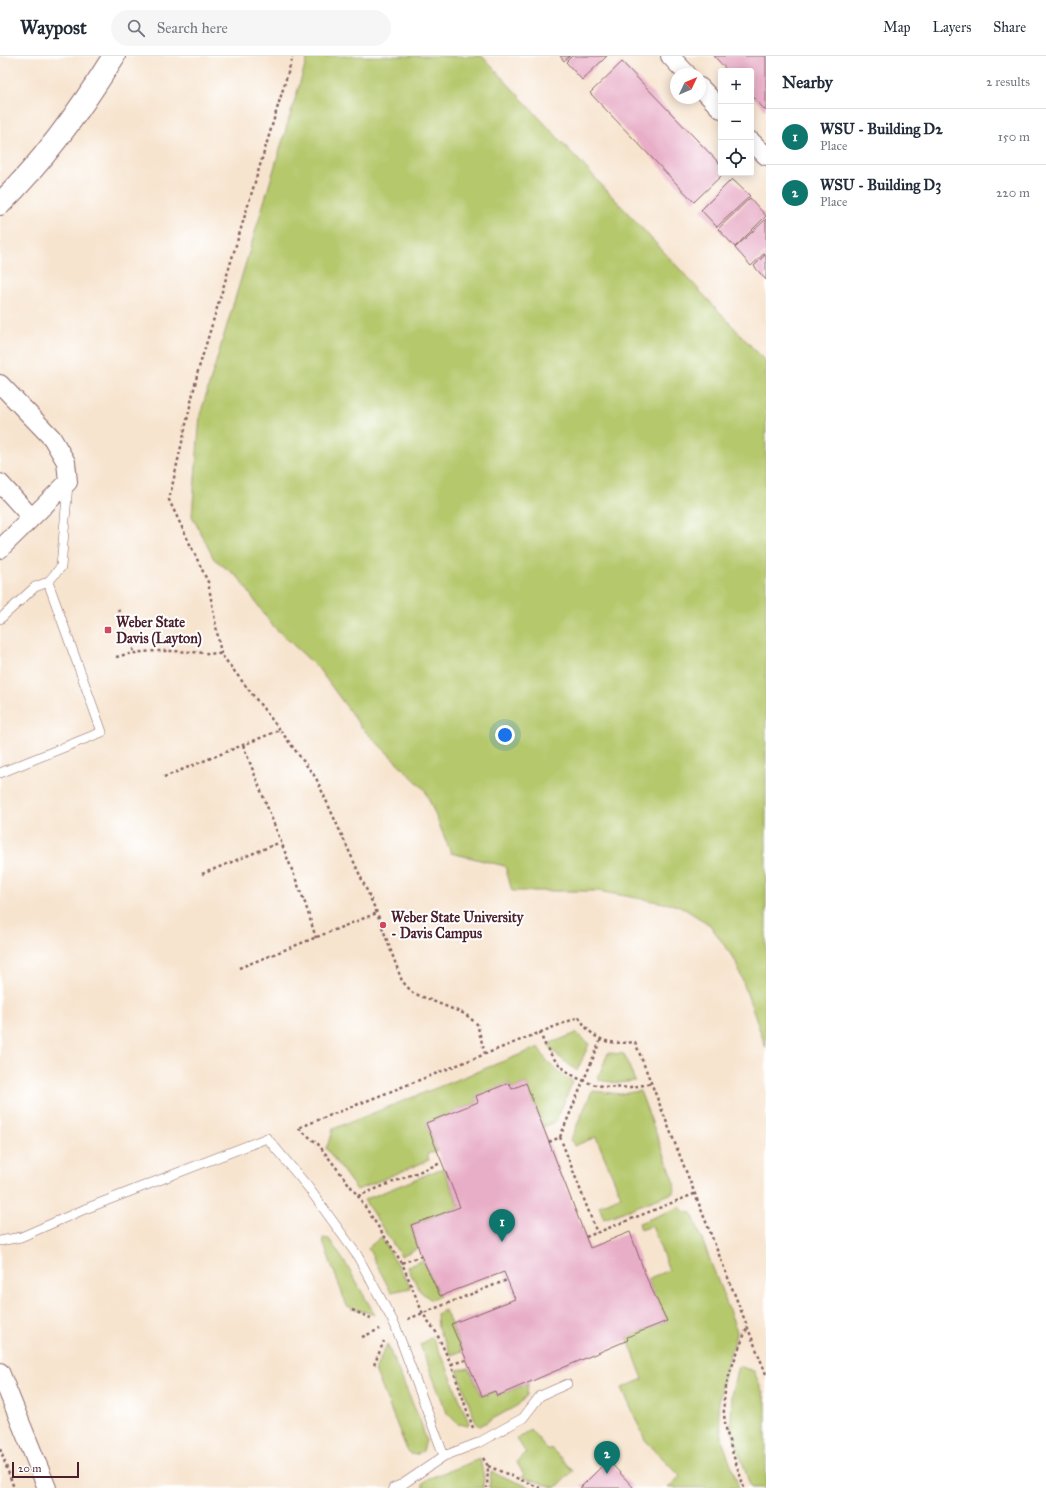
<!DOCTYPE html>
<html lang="en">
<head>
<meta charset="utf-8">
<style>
  body { margin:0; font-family:"IM FELL Great Primer",serif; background:#f6f6f7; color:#1f2937 }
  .controls { position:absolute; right:12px; top:12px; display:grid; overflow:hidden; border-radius:4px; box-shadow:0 2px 10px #0003 }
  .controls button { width:36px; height:36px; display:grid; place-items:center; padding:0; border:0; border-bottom:1px solid #e0e1e3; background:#fff; color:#1f2937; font:20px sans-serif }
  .compass { position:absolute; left:670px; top:12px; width:36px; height:36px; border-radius:50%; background:#fff; box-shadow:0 2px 10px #0003; rotate:46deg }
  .scale { position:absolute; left:12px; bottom:10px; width:67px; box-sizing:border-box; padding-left:4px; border:2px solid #4a1f2b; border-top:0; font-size:11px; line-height:14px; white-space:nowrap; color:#4a1f2b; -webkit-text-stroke:3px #fff; paint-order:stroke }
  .you { position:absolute; left:505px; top:679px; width:14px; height:14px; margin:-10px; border:3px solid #fff; border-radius:50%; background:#1a73e8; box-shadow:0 0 0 6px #1a73e833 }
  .badge { display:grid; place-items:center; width:26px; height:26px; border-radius:50%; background:#0f766e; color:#fff; font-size:13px; font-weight:700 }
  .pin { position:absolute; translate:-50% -33px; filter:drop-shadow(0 1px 2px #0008) }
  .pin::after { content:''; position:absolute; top:21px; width:14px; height:12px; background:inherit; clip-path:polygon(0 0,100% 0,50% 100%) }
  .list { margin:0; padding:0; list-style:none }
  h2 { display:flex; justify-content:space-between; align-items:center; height:52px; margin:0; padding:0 16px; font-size:17px }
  h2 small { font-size:13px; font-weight:400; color:#747a83 }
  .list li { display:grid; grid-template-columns:26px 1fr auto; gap:12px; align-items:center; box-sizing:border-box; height:56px; padding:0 16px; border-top:1px solid #e0e1e3 }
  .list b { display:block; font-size:15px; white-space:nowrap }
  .list p { margin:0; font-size:13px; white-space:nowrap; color:#747a83 }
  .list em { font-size:13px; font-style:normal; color:#747a83 }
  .icon { flex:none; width:22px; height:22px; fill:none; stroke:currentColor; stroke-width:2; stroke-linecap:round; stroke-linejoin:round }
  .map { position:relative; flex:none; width:766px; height:1432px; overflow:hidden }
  header { display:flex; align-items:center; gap:24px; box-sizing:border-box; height:56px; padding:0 20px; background:#fff; border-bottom:1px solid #e0e1e3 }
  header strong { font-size:19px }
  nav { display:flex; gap:22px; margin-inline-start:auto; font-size:14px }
  .search { width:280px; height:36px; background:#f6f6f7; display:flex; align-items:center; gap:10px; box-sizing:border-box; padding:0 14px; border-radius:22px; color:#747a83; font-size:15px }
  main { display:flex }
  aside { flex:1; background:#fff }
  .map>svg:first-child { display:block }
  .green { fill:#b5c86c; stroke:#80744c }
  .building { fill:#e8aec7 }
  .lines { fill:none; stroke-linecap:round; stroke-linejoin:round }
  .service-casing { stroke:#876464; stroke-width:10 }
  .minor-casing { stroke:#876464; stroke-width:20 }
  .tertiary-casing { stroke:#876464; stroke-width:24 }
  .path { stroke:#876464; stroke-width:2.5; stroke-dasharray:3 3; stroke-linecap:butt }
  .service { stroke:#fff; stroke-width:9 }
  .minor { stroke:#fff; stroke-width:18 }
  .tertiary { stroke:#fff; stroke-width:22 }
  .poi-dot { fill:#d1495b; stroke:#fff; stroke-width:1.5 }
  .labels { text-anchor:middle; stroke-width:4; stroke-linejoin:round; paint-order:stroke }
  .poi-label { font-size:14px; font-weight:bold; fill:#4a1f2b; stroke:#fff; text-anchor:start }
</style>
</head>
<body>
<header>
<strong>Waypost</strong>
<div class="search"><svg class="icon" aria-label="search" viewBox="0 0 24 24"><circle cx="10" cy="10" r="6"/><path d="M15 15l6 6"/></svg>Search here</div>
<nav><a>Map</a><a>Layers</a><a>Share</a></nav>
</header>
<main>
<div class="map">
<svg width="766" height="1432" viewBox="0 0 766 1432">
  <rect width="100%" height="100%" fill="#fff"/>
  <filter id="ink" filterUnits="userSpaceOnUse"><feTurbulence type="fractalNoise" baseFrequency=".025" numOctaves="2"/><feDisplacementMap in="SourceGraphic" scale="8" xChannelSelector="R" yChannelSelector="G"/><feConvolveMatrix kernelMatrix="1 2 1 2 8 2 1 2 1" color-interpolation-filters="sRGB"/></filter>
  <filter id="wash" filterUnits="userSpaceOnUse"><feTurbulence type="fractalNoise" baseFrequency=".012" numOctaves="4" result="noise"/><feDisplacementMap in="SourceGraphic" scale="16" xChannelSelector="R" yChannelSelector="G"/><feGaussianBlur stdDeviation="0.9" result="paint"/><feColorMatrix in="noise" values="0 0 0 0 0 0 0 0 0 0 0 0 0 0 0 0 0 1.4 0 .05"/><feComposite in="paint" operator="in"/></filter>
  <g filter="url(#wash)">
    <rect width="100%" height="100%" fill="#f7e4cf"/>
    <path class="green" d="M 308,0 L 482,0 L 766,306 L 766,992 L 736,906 L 710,869 L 680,850 L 598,835 L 512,835 L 505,810 L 451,797 L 425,734 L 362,672 L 318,612 L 271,568 L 239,522 L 214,503 L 192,460 L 200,359 Z
      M 577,977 L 589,988 L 577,1015 L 558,1000 L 548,988 Z
      M 539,991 C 545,1007 559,1017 573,1025 L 556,1065 L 543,1071 L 526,1027 L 512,1033 L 509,1027 L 476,1040 L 478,1046 L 426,1067 L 437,1095 L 427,1098 L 429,1104 L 357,1134 L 326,1092 L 331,1081 L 333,1073 Z
      M 608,997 L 624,998 L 635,1025 L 619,1027 L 597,1024 Z
      M 592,1035 L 621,1038 L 640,1035 L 675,1127 L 673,1137 L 604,1163 L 599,1150 L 621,1140 L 596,1081 L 574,1090 L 571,1083 Z
      M 443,1112 L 460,1151 L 411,1169 L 418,1192 L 401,1200 L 364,1144 Z
      M 680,1151 L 685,1156 L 692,1157 L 737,1275 L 722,1326 L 718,1353 L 723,1387 L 739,1432 L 668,1432 L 680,1420 L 645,1384 L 622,1332 L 643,1323 L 627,1281 L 667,1265 L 647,1223 L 669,1214 L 652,1170 L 641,1174 L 639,1167 Z
      M 381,1181 L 411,1232 L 391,1236 L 368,1192 Z
      M 323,1182 L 329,1183 L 346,1208 L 375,1259 L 347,1250 L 323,1186 Z
      M 423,1204 L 440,1240 L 431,1244 L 420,1235 L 407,1211 Z
      M 445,1254 L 462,1295 L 451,1299 L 438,1273 L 437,1258 Z
      M 432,1281 L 446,1309 L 469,1367 L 468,1370 L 458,1368 L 447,1357 L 420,1289 Z
      M 387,1288 L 421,1367 L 426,1384 L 423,1395 L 416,1399 L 411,1398 L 407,1394 L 375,1314 Z
      M 738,1310 L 754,1315 L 766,1346 L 766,1432 L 751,1432 L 731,1373 L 732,1335 Z
      M 469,1312 L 482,1340 L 495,1335 L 497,1340 L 528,1327 L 527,1339 L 518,1349 L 480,1370 L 476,1367 L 457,1314 Z
      M 530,1373 L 548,1394 L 551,1392 L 573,1415 L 556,1432 L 522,1421 L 524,1418 L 516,1406 L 526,1397 L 517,1383 Z
      M 480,1403 L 484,1421 L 483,1432 L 423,1432 L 423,1427 L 427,1423 Z
      M 491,1416 L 532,1432 L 489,1432 Z"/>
    <g id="blocks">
      <path class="building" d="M 560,0 L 570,0 L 564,5 Z
        M 572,0 L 607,0 L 582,24 L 566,6 Z
        M 714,0 L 766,0 L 766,55 L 751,39 L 751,15 L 728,15 Z
        M 622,6 L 721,109 L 721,117 L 724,117 L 694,146 L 590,37 Z
        M 732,123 L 750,140 L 717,171 L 701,154 Z
        M 750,142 L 766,160 L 735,191 L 718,173 Z
        M 766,163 L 766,196 L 751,210 L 735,192 Z
        M 766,198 L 766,224 L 754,210 Z
        M 509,1027 L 512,1033 L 526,1027 L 590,1192 L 630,1176 L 647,1223 L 667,1265 L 627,1281 L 628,1284 L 497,1340 L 495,1335 L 482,1340 L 451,1268 L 515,1243 L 504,1216 L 440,1240 L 421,1200 L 411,1169 L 460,1151 L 426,1067 L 478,1046 L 476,1040 Z
        M 608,1404 L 634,1432 L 580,1432 Z"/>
    </g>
  </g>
  <g filter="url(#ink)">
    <use href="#blocks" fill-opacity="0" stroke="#876464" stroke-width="1"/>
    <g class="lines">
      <defs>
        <path id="service" d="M 0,563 L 35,531 L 48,526 L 61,511 L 68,428
          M 0,717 L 102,676 L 48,526
          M 0,1185 L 21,1181 L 85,1153 L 267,1082 L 308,1131 L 357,1199 L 395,1269 L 444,1400
          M 393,1432 L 403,1428 L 444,1400 L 478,1387 L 523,1362 L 540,1340 L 567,1328"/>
        <path id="minor" d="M 670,0 L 687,18
          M 700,31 L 721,53
          M 751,85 L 766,100
          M 0,328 L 52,382 L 66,406 L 68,426 L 0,493
          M 0,427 L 31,461
          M 0,1316 L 47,1432"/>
        <path id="tertiary" d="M 0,148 C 45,104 81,53 114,0"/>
      </defs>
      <use href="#service" class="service-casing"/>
      <use href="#minor" class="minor-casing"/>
      <use href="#tertiary" class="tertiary-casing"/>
      <path class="path" d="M 118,553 L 134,596
        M 221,598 L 208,526 L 169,444 L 198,315 L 293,0
        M 116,601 C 151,591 185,596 221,598 L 280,674
        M 243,689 L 305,847 L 316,882
        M 164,721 L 280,674 L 316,722 L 377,857 L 402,925 L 413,937 L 465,958 L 477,968 L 485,998
        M 202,818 L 281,786
        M 239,912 L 377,857
        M 540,976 C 556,1026 605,1040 652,1027
        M 560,1081 L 597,1177
        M 549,1086 L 560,1081 L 601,983
        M 358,1140 L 441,1107
        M 586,1181 L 694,1138
        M 402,1207 L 421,1200
        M 352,1254 L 373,1263
        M 408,1263 L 507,1224
        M 362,1281 L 380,1273
        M 451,1308 L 466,1304
        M 374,1309 L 384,1285
        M 473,1372 L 451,1308 L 436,1276 L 423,1258 L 402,1207 L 358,1140 L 318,1088 L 298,1072 L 579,961 C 593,985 608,989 635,986 L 766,1318
        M 0,1393 L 14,1432
        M 483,1402 L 488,1410 L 487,1432
        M 488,1410 L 540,1432
        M 744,1432 C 736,1404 722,1375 724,1345 C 725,1323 739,1293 747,1272"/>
      <use href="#service" class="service"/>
      <use href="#minor" class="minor"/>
      <use href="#tertiary" class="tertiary"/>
    </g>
  </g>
  <g class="poi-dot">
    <rect x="104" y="570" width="8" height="8" rx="2"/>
    <circle cx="383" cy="869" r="4"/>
  </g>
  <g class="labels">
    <g class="poi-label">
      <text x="116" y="571">Weber State<tspan x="116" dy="16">Davis (Layton)</tspan></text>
      <text x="391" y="866">Weber State University<tspan x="391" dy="16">- Davis Campus</tspan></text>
    </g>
  </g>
</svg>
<div class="controls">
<button>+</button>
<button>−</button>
<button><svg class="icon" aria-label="locate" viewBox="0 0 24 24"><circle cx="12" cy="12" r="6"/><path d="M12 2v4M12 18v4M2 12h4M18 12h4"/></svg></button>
</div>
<svg class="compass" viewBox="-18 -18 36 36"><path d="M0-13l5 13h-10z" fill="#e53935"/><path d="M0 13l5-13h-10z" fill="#747a83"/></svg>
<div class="scale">20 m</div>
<div class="you"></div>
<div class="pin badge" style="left:502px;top:1186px">1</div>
<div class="pin badge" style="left:607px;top:1418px">2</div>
</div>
<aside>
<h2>Nearby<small>2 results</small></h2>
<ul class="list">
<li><span class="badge">1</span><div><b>WSU - Building D2</b><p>Place</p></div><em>150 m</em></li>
<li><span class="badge">2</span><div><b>WSU - Building D3</b><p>Place</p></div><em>220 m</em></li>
</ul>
</aside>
</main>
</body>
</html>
